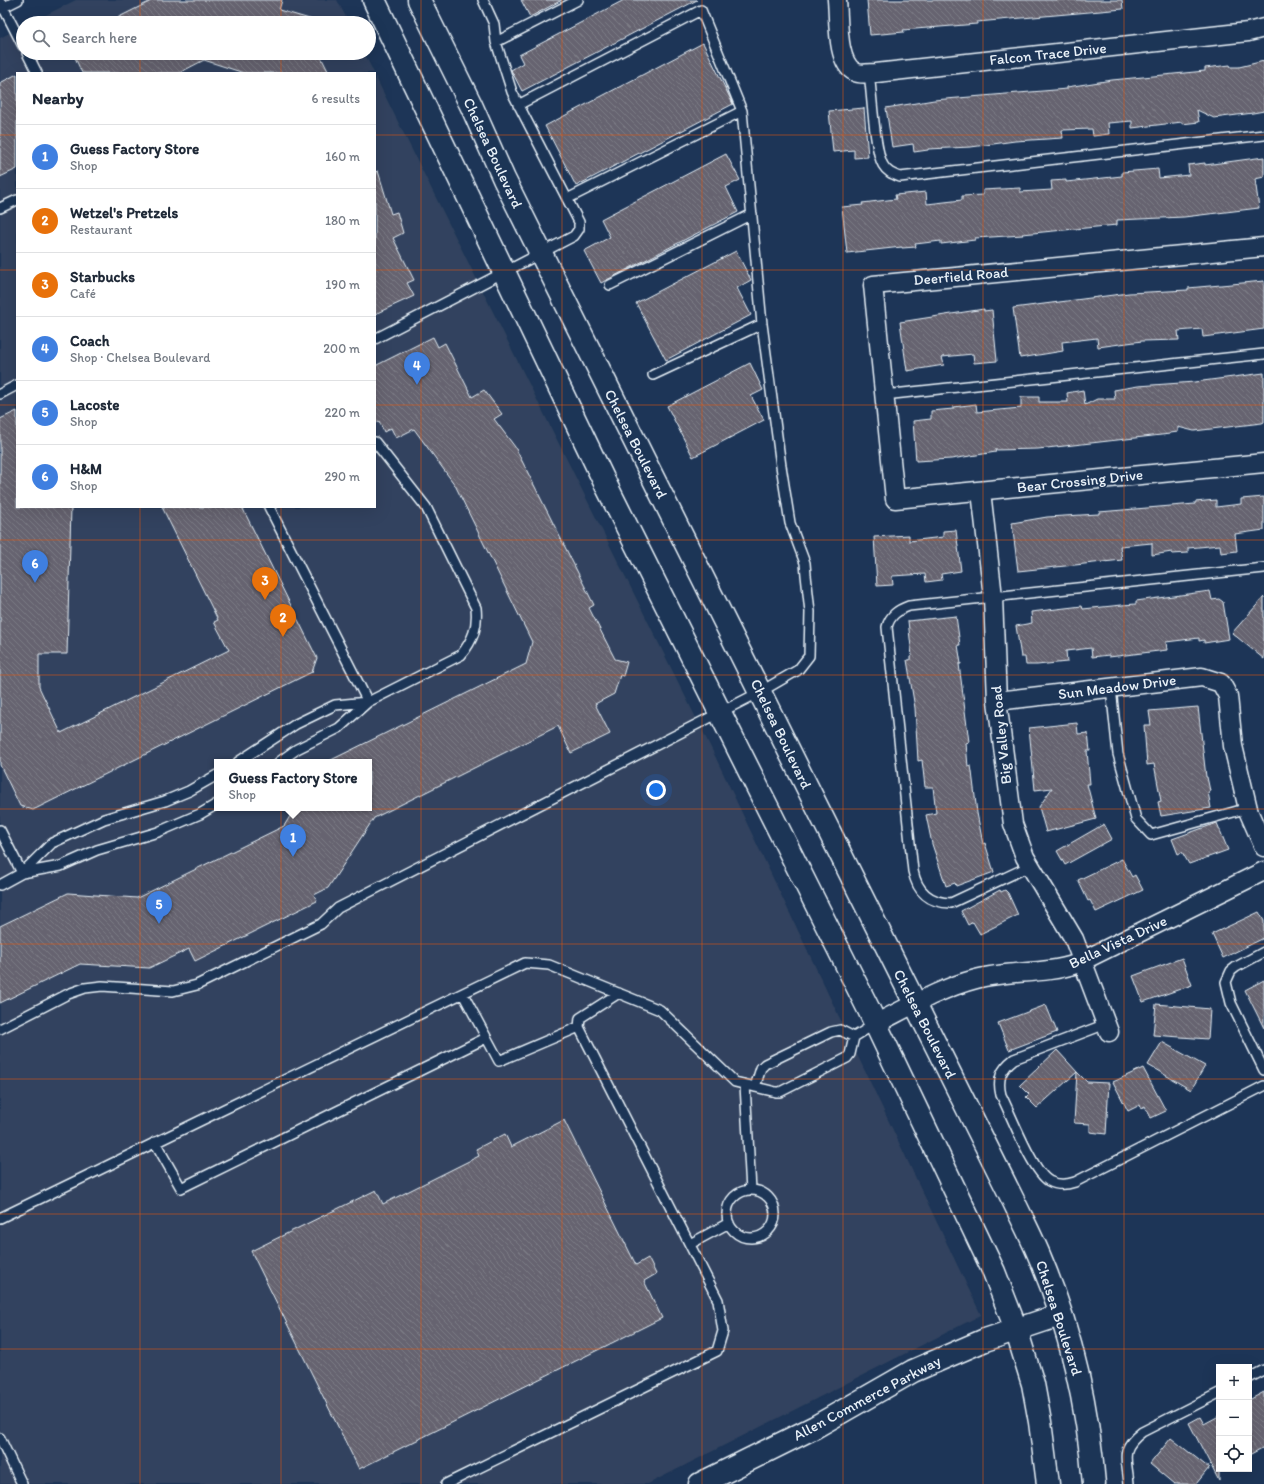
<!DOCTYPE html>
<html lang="en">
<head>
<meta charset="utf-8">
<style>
  body { margin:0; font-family:Itim,sans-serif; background:#f2f2f3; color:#1f2937 }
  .controls { position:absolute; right:12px; bottom:12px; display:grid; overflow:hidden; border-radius:0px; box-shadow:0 4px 16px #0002 }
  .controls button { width:36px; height:36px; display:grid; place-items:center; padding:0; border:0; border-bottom:1px solid #e0e1e3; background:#fff; color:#1f2937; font:20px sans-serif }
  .you { position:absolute; left:656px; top:790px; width:14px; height:14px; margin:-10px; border:3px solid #fff; border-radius:50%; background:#1a73e8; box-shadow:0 0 0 6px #1a73e833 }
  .badge { display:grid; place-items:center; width:26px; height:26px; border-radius:50%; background:#84754c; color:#fff; font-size:13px; font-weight:700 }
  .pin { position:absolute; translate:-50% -33px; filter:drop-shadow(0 1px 2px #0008) }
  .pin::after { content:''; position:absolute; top:21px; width:14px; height:12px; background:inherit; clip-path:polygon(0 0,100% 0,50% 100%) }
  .popup { position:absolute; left:214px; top:759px; width:158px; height:52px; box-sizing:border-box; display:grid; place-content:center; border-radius:0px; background:#fff; filter:drop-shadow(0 1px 3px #0005); font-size:13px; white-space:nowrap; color:#747a83 }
  .popup b { font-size:15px; color:#1f2937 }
  .popup::after { content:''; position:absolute; left:50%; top:100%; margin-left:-8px; border:8px solid transparent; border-top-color:#fff }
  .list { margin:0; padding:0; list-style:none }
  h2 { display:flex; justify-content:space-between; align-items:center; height:52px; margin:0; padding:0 16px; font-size:17px }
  h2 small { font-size:13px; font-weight:400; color:#747a83 }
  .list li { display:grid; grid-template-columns:26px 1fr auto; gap:12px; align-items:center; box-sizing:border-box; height:64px; padding:0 16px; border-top:1px solid #e0e1e3 }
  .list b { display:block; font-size:15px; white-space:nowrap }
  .list p { margin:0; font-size:13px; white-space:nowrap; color:#747a83 }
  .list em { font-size:13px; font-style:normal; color:#747a83 }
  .icon { flex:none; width:22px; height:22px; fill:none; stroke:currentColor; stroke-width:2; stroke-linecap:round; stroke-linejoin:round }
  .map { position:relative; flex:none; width:1264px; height:1484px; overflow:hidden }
  .search { position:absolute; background:#fff; box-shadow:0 4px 16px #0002; left:16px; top:16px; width:360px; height:44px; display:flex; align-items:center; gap:10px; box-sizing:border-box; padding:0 14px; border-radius:22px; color:#747a83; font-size:15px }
  .panel { position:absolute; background:#fff; box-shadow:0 4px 16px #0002; left:16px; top:72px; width:360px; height:436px; border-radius:0px }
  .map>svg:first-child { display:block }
  .built { fill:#33435e; fill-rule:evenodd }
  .building { fill:url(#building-back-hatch); stroke:#e8f1f8 }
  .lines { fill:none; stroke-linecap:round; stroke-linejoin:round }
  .lane-casing { stroke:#e8f1f8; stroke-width:12 }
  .street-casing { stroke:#e8f1f8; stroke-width:21 }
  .secondary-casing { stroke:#e8f1f8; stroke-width:25 }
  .lane { stroke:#1d3557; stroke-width:9 }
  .street { stroke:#1d3557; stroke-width:18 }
  .secondary { stroke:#1d3557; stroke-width:22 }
  .grid { fill:none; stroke:#e8590c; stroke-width:1; stroke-opacity:0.55 }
  .labels { text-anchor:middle; stroke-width:3; stroke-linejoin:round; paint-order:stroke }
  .street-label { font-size:15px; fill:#e8f1f8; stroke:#1d3557 }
</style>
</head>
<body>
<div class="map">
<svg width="1264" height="1484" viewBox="0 0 1264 1484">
  <defs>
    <pattern id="building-back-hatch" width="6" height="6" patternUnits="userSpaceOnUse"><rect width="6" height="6" fill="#666470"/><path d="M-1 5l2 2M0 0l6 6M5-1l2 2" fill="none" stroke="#7c7b85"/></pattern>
  </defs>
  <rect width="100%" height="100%" fill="#1d3557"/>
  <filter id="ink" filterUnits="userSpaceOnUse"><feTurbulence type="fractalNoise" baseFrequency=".025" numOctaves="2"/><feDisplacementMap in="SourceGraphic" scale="8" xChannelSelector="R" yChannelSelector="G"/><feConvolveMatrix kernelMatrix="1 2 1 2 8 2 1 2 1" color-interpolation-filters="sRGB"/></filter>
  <g filter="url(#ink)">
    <path class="built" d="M 76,0 L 337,0 L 349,23 L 30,23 Z
      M 23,26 L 23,53 L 364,53 L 374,73 L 17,73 L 17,507 L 375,507 L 375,76 L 713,752 L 981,1315 L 648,1484 L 0,1484 L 0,38 ZM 217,762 L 369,762 L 369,808 L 217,808 Z"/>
    <path class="building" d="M 153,0 L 282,0 L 279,10 L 313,20 L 313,23 L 107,23 Z
      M 521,0 L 562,0 L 530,17 Z
      M 624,0 L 697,0 L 522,91 L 511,70 L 523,63 L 519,55 Z
      M 867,0 L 1122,0 L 1123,9 L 977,22 L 977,24 L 903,30 L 904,32 L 870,35 Z
      M 703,43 L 733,104 L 576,186 L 545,126 Z
      M 73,53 L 319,53 L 329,73 L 244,73 L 204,60 L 179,73 L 82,73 Z
      M 1264,61 L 1264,111 L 1253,113 L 1214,118 L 1197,110 L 1199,122 L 1182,124 L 1182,122 L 1132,128 L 1132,121 L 1108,123 L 1109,134 L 1093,136 L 1092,129 L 1062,130 L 1063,138 L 1015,141 L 971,147 L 928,149 L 928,150 L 914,152 L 913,144 L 892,147 L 886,108 L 934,100 L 1067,89 L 1067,87 L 1112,80 L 1205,71 L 1205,68 L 1230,65 L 1231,67 L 1239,67 Z
      M 17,74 L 17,169 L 0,177 L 0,83 Z
      M 864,108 L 868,157 L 854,158 L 854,150 L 833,152 L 829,111 Z
      M 726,154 L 740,180 L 726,187 L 738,212 L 601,283 L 584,251 L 610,237 L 601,219 Z
      M 1264,157 L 1264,177 L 1255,179 L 1259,208 L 1184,217 L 1117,220 L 1117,225 L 1022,234 L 1023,235 L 975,238 L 975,240 L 941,244 L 941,241 L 915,244 L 916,247 L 902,248 L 902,247 L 847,253 L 842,207 L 863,205 L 862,203 L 896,199 L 895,195 L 926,192 L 927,204 L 962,200 L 962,196 L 983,195 L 983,190 L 1020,188 L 1020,192 L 1052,190 L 1051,181 L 1066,180 L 1066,182 L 1122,176 L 1122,172 L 1158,169 L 1159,178 L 1189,175 L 1188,165 L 1205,163 L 1205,165 Z
      M 378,171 L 391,214 L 397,212 L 403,233 L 393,238 L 414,280 L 407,283 L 414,296 L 375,314 L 375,172 Z
      M 736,251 L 751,280 L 737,288 L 751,315 L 666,360 L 636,303 Z
      M 1264,281 L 1264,329 L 1203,337 L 1202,329 L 1178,331 L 1179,340 L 1142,341 L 1098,347 L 1097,338 L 1062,342 L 1063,351 L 1020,358 L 1013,308 L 1129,293 L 1188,290 L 1188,288 Z
      M 984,309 L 984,311 L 992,310 L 997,361 L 974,363 L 973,354 L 942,357 L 944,365 L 907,371 L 900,322 Z
      M 433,337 L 438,347 L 445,343 L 472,397 L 484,390 L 502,414 L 494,419 L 515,447 L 594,605 L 589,608 L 615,659 L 627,662 L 623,676 L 620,675 L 614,694 L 595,704 L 610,734 L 571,753 L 558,726 L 374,818 L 328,888 L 314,895 L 317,901 L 195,961 L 189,949 L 149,968 L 80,964 L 0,1003 L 0,926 L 68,893 L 137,898 L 284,826 L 295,808 L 369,808 L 369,762 L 327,762 L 526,664 L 532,642 L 455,485 L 414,429 L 396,438 L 391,428 L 384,432 L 379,421 L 375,423 L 375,366 Z
      M 750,363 L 763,390 L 751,396 L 764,420 L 693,457 L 667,406 Z
      M 1264,373 L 1264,422 L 1262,423 L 1194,431 L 1178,427 L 1178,432 L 1170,433 L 1170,434 L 1038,449 L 995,450 L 996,452 L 951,459 L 916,461 L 913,421 L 931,419 L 931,411 L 953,409 L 953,407 L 976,404 L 977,412 L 1021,408 L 1021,397 L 1039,397 L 1039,402 L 1068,402 L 1067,393 L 1083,390 L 1085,405 L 1097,399 L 1115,399 L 1114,390 L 1138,386 L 1195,382 Z
      M 17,411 L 17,507 L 71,507 L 67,654 L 39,654 L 39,687 L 61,733 L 229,650 L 214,622 L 218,620 L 162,507 L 242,507 L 317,658 L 312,672 L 33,810 L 20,806 L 0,765 L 0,419 Z
      M 1264,497 L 1264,530 L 1235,534 L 1237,551 L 1221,553 L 1220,545 L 1188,548 L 1188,553 L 1172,554 L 1172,552 L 1152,555 L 1152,543 L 1120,546 L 1122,560 L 1018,571 L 1012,523 L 1047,517 L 1099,514 L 1099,512 L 1195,504 L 1195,502 L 1216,500 L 1216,507 L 1241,504 L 1241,499 Z
      M 956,530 L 961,571 L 941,574 L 942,580 L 926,582 L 925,574 L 892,576 L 893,585 L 877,586 L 874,537 L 909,535 L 909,541 L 943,537 L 943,531 Z
      M 1210,591 L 1212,600 L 1219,599 L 1223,602 L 1229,639 L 1204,643 L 1204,640 L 1199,641 L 1199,638 L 1166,642 L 1167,650 L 1109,657 L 1109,655 L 1092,657 L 1091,648 L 1066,651 L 1067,662 L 1037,665 L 1026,665 L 1025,657 L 1021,657 L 1016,626 L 1032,623 L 1031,612 L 1082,606 L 1083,609 L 1122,605 L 1136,604 L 1136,601 Z
      M 1264,597 L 1264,659 L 1232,633 Z
      M 956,616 L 960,645 L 958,645 L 961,664 L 959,664 L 969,742 L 966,743 L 968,767 L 971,766 L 972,772 L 977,813 L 983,844 L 985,843 L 994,872 L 956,886 L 955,883 L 946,886 L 932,844 L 926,815 L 936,813 L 933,787 L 925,787 L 922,760 L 918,761 L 915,708 L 907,660 L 910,660 L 910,657 L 912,656 L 908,621 Z
      M 1198,707 L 1206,777 L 1207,777 L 1210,791 L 1208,792 L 1211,808 L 1161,816 L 1158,802 L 1161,801 L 1154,764 L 1147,765 L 1144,725 L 1151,725 L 1149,711 Z
      M 1077,723 L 1078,734 L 1088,733 L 1090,751 L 1087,751 L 1090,784 L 1087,784 L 1096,819 L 1046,832 L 1039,807 L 1052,788 L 1035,790 L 1029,728 Z
      M 1217,823 L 1228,850 L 1189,864 L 1182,852 L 1178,854 L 1172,839 Z
      M 1104,824 L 1112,839 L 1065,865 L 1057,851 Z
      M 1122,859 L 1132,877 L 1135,875 L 1143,890 L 1096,912 L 1090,900 L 1088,901 L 1078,880 Z
      M 1000,890 L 1001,892 L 1005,890 L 1008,893 L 1018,915 L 980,934 L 973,922 L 968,925 L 961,911 Z
      M 1259,912 L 1264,921 L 1264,938 L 1223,958 L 1212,934 Z
      M 1182,958 L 1192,985 L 1143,1002 L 1133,976 Z
      M 1264,980 L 1264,1028 L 1245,990 Z
      M 1156,1004 L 1210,1009 L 1208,1039 L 1153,1035 Z
      M 1046,1005 L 1057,1032 L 1009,1050 L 998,1023 Z
      M 1162,1042 L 1205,1066 L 1191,1090 L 1148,1065 Z
      M 1057,1050 L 1077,1072 L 1037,1108 L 1026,1097 L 1029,1094 L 1020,1085 Z
      M 1143,1068 L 1166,1111 L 1151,1118 L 1145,1106 L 1141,1108 L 1140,1105 L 1128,1111 L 1113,1082 Z
      M 1077,1072 L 1087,1082 L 1109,1083 L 1106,1134 L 1090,1132 L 1090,1124 L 1074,1123 Z
      M 564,1120 L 636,1265 L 648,1258 L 656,1274 L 644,1281 L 662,1318 L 359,1469 L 251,1251 L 376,1190 L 383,1204 L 479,1156 L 476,1149 L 505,1134 L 511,1147 Z
      M 1264,1392 L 1264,1447 L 1249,1455 L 1249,1400 Z
      M 1219,1416 L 1219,1481 L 1189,1423 L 1200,1417 L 1204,1424 Z
      M 1171,1438 L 1209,1468 L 1196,1484 L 1174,1484 L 1150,1464 Z"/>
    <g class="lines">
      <defs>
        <path id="lane" d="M 0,1 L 23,46
          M 0,9 L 18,0
          M 496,42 L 578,0
          M 27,53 L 37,73
          M 869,73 C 872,93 874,150 883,165 C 887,172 892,174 900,177 L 1264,135
          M 567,199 L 742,111
          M 0,208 L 17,200
          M 610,285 L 752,214
          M 375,339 L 574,236 L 579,229 L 579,222 L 512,92 L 496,42 L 494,24 L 483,0
          M 653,375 L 762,324
          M 0,394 L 17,385
          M 884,395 L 1264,354
          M 269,507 L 368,702
          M 1111,688 L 1118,754 L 1136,819 L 1151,835 L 1248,808
          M 238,762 L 296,724 L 335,705 L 368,702
          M 279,762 L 297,749 L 339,728 L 368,702 L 461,655 C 473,640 478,627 476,608 L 426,507 L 375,442
          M 0,830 L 22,873
          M 1030,866 L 951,903 C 929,903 917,891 913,871 L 887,627 C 890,615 898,610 909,606 L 1264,568
          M 22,873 L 52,843 L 104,819 L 165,801 L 189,791 L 217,775
          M 0,885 L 22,873 L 61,866 L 97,850 L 158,832 L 200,814 L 217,804
          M 1264,952 L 1236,967 L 1231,971 L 1226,982 L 1231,1003 L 1264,1070
          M 463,994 L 499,1061 L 579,1027
          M 1106,1024 L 1014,1059 C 1001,1069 997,1079 1001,1095 C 1011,1114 1032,1171 1049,1181 C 1058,1186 1066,1185 1075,1182 L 1264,1086
          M 0,1029 L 68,994 L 85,988 L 102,986 L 173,991 L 197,985 L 321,924 L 338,908 L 760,692 L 798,670 L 809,656 L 810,612 L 806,575 L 805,563 L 790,523 L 781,466 L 762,324 L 742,111 L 701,10 L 518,105
          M 745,1085 L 751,1190
          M 755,1087 L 761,1068 L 765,1064 L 831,1032 L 840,1030 L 854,1037
          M 155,1142 L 181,1188 L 486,1038
          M727 1214a24 24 0 1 1 48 0a24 24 0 1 1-48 0Z
          M 0,1218 L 525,963 L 549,965 L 660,1010 L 735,1082 L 776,1092 L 780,1092 L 847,1058 L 850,1054 L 854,1037 L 875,1024
          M 690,1244 L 729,1223
          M 1249,1378 L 1264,1370
          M 0,1438 L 22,1484
          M 446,1484 L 717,1351 L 723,1331 L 718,1300 L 579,1027 L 580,1018 L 619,993
          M 1129,1484 C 1127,1458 1119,1450 1142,1432 L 1219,1393"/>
        <path id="street" d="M 837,0 C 839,19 836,63 855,72 C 860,75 870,73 876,73 L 1248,32 L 1264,28
          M 1264,247 L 873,285 L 895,499 L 1264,463
          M 981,491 L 993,597 L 997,701 L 1013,824 L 1025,857 L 1074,939 L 1109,1032
          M 997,701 L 1202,677 L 1221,683 L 1228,696 L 1233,746 L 1249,813 L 1264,847
          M 875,1024 C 907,1008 941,988 976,979 C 1009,970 1044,975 1076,964 L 1264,871"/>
        <path id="secondary" d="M 374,0 L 607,487 L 869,1010 L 994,1272 L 1016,1329 L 1033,1384 L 1040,1422 L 1048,1484
          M 419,0 L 471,105 L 504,179 L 1014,1202 C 1023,1221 1033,1240 1041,1260 C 1071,1331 1088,1408 1094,1484
          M 700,1484 L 815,1427 L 913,1371 L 985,1340 L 1060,1315"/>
      </defs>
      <use href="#lane" class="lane-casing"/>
      <use href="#street" class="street-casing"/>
      <use href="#secondary" class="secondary-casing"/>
      <use href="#lane" class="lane"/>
      <use href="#street" class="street"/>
      <use href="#secondary" class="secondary"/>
    </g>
  </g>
  <path class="grid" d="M 140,0 L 140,23M 281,0 L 281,23M 421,0 L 421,1484M 562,0 L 562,1484M 702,0 L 702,1484M 843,0 L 843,1484M 983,0 L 983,1484M 1124,0 L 1124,1484M 140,53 L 140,73M 281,53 L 281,73M 0,135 L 17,135M 375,135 L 1264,135M 0,270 L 17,270M 375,270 L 1264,270M 0,405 L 17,405M 375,405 L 1264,405M 140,507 L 140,1484M 281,507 L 281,1484M 0,540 L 1264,540M 0,675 L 1264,675M 0,809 L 1264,809M 0,944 L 1264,944M 0,1079 L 1264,1079M 0,1214 L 1264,1214M 0,1349 L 1264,1349"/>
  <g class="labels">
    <g class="street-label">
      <text transform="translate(1048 54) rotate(-6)" y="5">Falcon Trace Drive</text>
      <text transform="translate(493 153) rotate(65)" y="5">Chelsea Boulevard</text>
      <text transform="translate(961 276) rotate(-5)" y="5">Deerfield Road</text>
      <text transform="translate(636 444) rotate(63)" y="5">Chelsea Boulevard</text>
      <text transform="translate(1080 481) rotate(-6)" y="5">Bear Crossing Drive</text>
      <text transform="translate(1117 687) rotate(-7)" y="5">Sun Meadow Drive</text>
      <text transform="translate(781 734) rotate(64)" y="5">Chelsea Boulevard</text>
      <text transform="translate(1001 735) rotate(-96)" y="5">Big Valley Road</text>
      <text transform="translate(1118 942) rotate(-25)" y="5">Bella Vista Drive</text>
      <text transform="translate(925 1024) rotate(63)" y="5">Chelsea Boulevard</text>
      <text transform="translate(1059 1318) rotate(72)" y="5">Chelsea Boulevard</text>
      <text transform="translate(867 1398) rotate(-28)" y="5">Allen Commerce Parkway</text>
    </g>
  </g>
</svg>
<div class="controls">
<button>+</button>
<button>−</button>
<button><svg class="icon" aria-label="locate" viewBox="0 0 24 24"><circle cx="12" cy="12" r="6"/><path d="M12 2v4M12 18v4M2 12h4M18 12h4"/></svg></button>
</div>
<div class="you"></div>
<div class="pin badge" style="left:293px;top:857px;background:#3f7fe0">1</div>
<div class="popup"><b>Guess Factory Store</b>Shop</div>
<div class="pin badge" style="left:283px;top:637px;background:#e8710a">2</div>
<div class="pin badge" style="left:265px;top:600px;background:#e8710a">3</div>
<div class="pin badge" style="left:417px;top:385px;background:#3f7fe0">4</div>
<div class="pin badge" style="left:159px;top:924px;background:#3f7fe0">5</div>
<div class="pin badge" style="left:35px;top:583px;background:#3f7fe0">6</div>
<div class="search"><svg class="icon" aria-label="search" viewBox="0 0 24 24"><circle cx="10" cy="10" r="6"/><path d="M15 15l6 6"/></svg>Search here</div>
<section class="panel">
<h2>Nearby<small>6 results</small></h2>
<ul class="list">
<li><span class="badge" style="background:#3f7fe0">1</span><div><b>Guess Factory Store</b><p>Shop</p></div><em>160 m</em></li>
<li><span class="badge" style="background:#e8710a">2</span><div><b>Wetzel's Pretzels</b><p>Restaurant</p></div><em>180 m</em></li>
<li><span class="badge" style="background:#e8710a">3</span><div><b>Starbucks</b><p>Café</p></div><em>190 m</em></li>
<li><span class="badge" style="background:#3f7fe0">4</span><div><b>Coach</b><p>Shop · Chelsea Boulevard</p></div><em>200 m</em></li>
<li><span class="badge" style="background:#3f7fe0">5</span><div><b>Lacoste</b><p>Shop</p></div><em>220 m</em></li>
<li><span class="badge" style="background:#3f7fe0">6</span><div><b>H&amp;M</b><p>Shop</p></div><em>290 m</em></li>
</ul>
</section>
</div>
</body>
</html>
